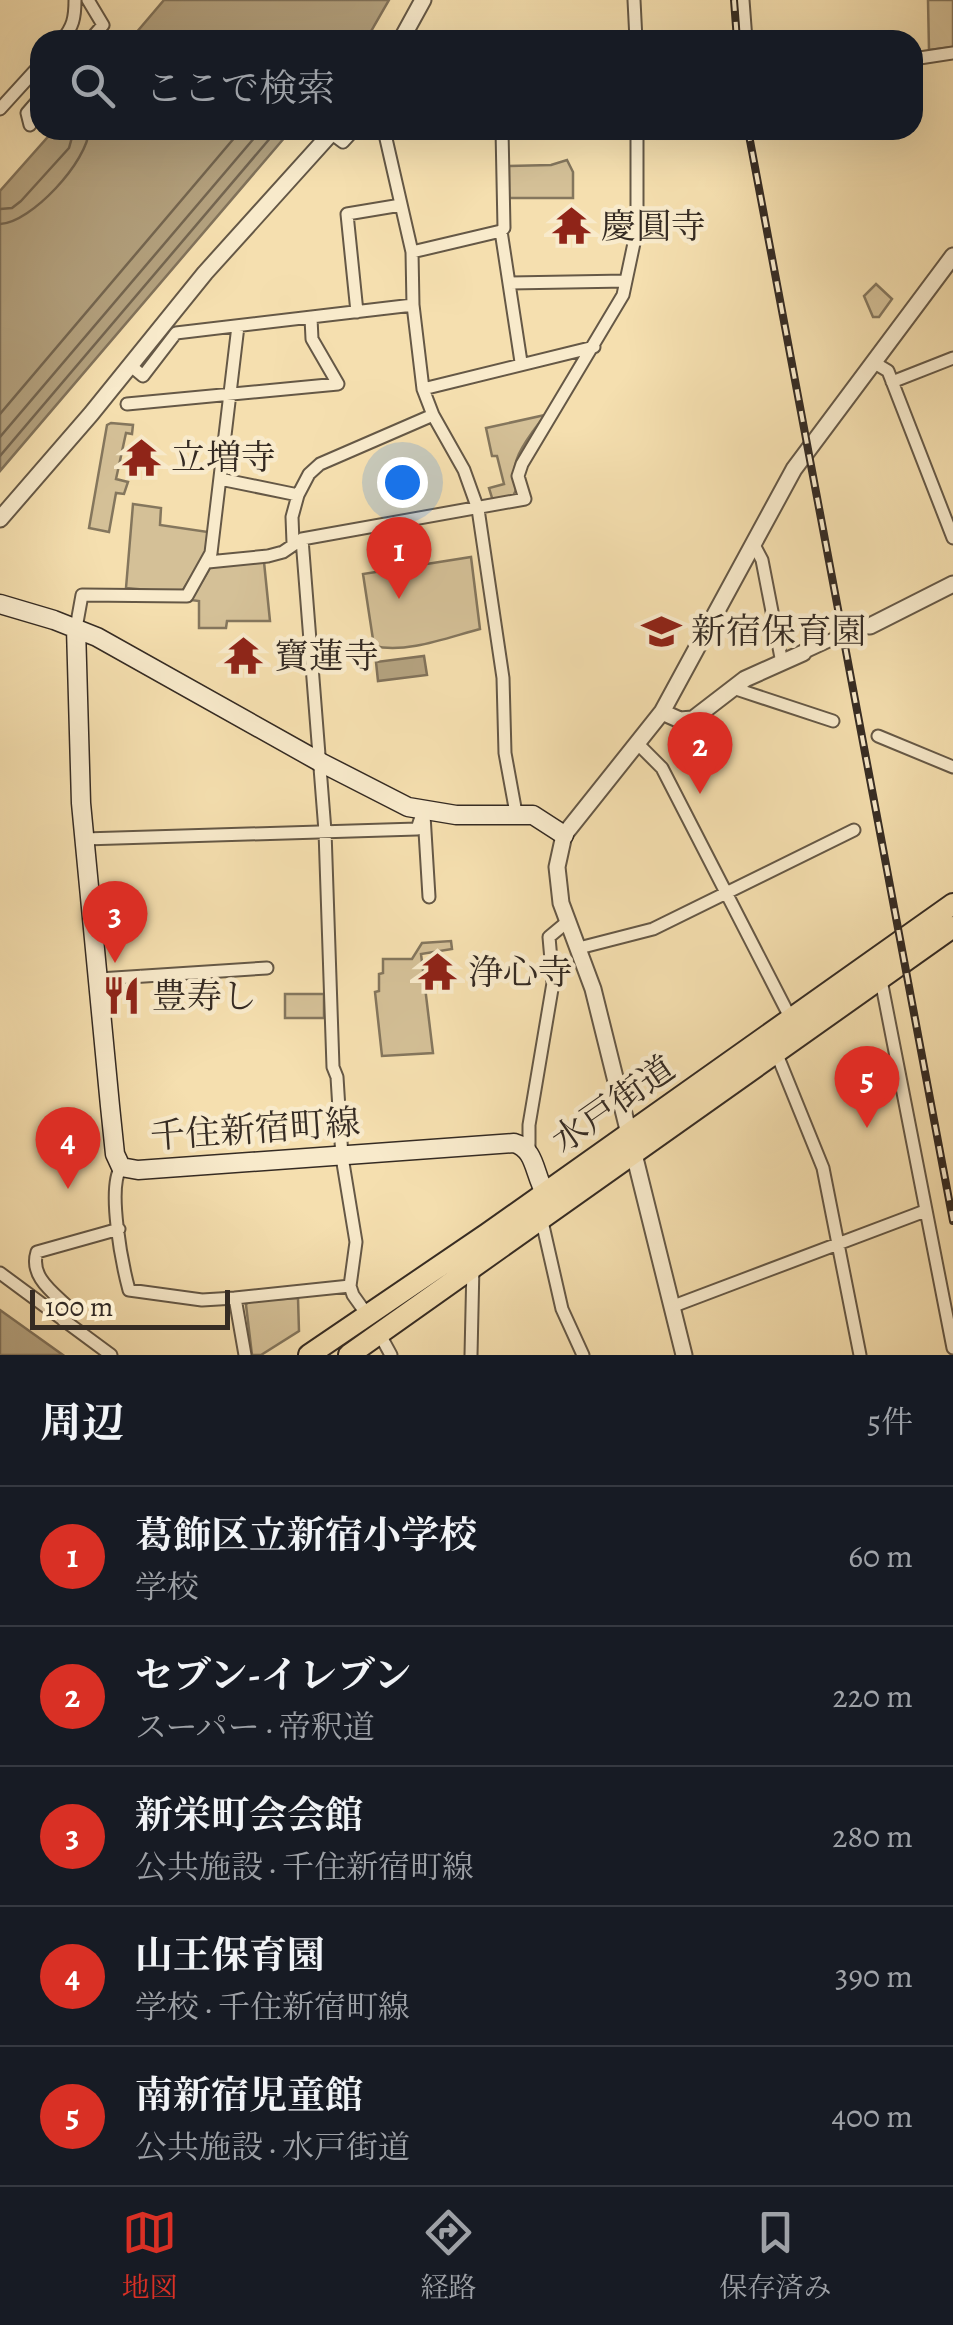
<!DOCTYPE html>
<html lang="ja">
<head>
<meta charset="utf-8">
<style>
  body { margin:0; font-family:Alegreya,"Noto Serif JP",serif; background:#20242c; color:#f1f3f6 }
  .scale { position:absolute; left:30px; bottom:25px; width:200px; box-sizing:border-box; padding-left:10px; border:5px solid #352b23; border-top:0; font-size:28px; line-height:35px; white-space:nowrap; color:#352b23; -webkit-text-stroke:8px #f8eacb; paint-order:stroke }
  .you { position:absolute; left:402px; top:482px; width:35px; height:35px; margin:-25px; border:8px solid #fff; border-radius:50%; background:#1a73e8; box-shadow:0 0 0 15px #1a73e833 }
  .badge { display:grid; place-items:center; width:65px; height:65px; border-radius:50%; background:#d93025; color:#fff; font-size:32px; font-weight:700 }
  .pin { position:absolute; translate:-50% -82px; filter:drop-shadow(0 2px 5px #0008) }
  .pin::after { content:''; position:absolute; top:52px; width:35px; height:30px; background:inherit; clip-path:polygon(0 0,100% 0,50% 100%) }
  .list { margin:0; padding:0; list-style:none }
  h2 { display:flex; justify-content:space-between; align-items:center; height:130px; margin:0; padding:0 40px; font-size:42px }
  h2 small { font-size:32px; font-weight:400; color:#9ea1a6 }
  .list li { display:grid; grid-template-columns:65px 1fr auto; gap:30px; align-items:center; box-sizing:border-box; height:140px; padding:0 40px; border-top:2px solid #363941 }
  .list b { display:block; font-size:38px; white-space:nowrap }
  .list p { margin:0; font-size:32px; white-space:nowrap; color:#9ea1a6 }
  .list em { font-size:32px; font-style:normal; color:#9ea1a6 }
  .icon { flex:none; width:55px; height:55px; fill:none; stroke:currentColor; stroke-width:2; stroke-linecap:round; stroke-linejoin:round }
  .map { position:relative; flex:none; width:953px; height:1355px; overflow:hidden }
  .search { position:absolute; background:#171b24; box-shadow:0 10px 40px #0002; left:30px; right:30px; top:30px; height:110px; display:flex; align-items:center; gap:25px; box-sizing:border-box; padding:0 35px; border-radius:30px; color:#9ea1a6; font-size:38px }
  .sheet { height:830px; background:#171b24 }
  nav { display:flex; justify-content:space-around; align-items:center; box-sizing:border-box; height:140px; border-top:2px solid #363941; background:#171b24; font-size:28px; color:#9ea1a6 }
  nav a { display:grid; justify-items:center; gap:5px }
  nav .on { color:#d93025 }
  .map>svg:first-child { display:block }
  .green { fill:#d4c097; stroke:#84765d; stroke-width:2.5 }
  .water { fill:#b4a27f; stroke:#81725a; stroke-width:2.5 }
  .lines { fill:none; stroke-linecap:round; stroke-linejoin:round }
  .shore { stroke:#746651; stroke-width:2.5 }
  .minor-casing { stroke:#655846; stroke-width:15 }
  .tertiary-casing { stroke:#655846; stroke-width:19 }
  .secondary-casing { stroke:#352b23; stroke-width:21 }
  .trunk-casing { stroke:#352b23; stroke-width:24 }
  .minor { stroke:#f8eacb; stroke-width:11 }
  .tertiary { stroke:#f8eacb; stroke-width:15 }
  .secondary { stroke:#f8eacb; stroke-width:18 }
  .trunk { stroke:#f5dfaf; stroke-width:20 }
  .rail-casing { stroke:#352b23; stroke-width:8 }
  .rail { stroke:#f8eacb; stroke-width:4; stroke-dasharray:11; stroke-linecap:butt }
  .labels { text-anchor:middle; stroke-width:9; stroke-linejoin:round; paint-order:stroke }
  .poi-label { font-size:35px; fill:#352b23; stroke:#f8eacb; text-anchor:start }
  .street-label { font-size:35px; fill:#352b23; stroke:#f8eacb }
</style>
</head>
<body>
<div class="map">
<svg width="953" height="1355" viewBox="0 0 953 1355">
  <rect width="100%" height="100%" fill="#f5dfaf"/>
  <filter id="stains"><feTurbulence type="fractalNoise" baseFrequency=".002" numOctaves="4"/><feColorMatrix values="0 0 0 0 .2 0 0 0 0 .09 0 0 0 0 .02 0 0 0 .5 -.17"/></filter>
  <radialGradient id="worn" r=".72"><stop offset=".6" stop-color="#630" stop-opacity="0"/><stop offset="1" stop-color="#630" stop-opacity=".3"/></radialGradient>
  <path class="green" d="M 928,0 L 953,0 L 953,47 L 929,50 Z
    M 567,160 L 573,172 L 573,198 L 509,198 L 509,166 L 551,165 Z
    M 876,284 L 892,299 L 879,317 L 873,317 L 864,296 Z
    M 545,415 C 528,438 507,461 516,490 L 512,498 L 493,501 L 489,488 L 504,484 L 497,456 L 492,456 L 486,428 Z
    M 111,423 L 133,425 L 132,434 L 126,433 L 116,479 L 128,482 L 124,494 L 116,493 L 109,532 L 89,528 L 107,425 Z
    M 133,504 L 161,508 L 160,525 L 208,532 L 205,555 L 181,593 L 126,588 Z
    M 471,557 L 480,629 C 449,637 406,654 374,646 L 363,574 Z
    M 264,562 L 270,621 L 227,621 L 226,628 L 199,628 L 199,601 L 191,600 L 211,566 Z
    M 451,941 L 452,949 L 421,954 L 433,1053 L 382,1056 L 375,992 L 379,991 L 379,974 L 383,973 L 383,959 L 412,959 L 422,943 Z
    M 285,994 L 324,994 L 324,1018 L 285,1018 Z
    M 298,1298 L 299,1331 L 261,1355 L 252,1355 L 246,1305 L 248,1301 Z"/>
  <path class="water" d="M 164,0 L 389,0 L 366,40 L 130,40 Z
    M 54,130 L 291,130 L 0,471 L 0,191 Z
    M 424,656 L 427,675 L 378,681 L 376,662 Z
    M 0,1310 L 63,1355 L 0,1355 Z"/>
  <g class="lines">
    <path class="shore" d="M 0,209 L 12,208 L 21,201 L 69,148 L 74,130
      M 0,224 C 31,223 88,161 89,130
      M 0,414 L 241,130
      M 0,437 L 261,130
      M 0,456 L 277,130"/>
    <defs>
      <path id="minor" d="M 88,0 L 103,25 L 90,40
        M 634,0 L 636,40
        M 743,0 L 746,40
        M 62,40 C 73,27 75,18 75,0
        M 913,59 L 953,53
        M 0,109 L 40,65
        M 30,125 L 27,113 L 40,98
        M 384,130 L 412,252 L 413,305 L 423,389 L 433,415 L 464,470 L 478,509 L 503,678 L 505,753 L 516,813
        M 502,130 L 504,228 L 501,231 L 521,362
        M 331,133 L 343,142 L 354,130
        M 412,252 L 501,231
        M 510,283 L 626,281
        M 357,312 L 347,214 L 401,205
        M 873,362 L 888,371 L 953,538
        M 131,366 L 143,376 L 176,333 L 413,305
        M 892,382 L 953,358
        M 423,389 L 594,347
        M 127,404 L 338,384 L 312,339 L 311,318
        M 220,479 L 298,495 L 292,517 L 293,543
        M 298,495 L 309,474 L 320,464 L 433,415
        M 302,539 L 325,831 L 333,1067 L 337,1077 L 342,1157 L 356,1242 L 350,1286
        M 753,543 L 762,560 L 782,663
        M 208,562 L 268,556 L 283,552 L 302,539 L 525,499 L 518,476 L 522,464 L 623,295 L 637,229 L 637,130
        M 76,628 L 82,595 L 187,596 L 211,553 L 238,326
        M 803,653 L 857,628 L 870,626
        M 733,688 L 833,721
        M 878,736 L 953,767
        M 639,745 L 662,768 L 791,1019
        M 424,815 L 429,897
        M 84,839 L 417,829 L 423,811
        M 579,948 L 653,929 L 854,830
        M 880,975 L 953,1348
        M 99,979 L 267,968
        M 776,1052 L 823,1168 L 860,1355
        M 529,1152 L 529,1125 L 553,983 L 549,937 L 567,922
        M 121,1167 C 107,1188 122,1264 129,1290 L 202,1300 L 235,1298 L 245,1355
        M 541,1217 L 562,1309 L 583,1355
        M 0,1273 L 111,1355
        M 235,1298 L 350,1286 L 353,1295 L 368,1316
        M 671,1307 L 925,1211
        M 63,1320 L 70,1309 C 54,1293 29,1277 37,1252 L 119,1229
        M 379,1333 L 391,1355
        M 471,1355 L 473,1265"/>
      <path id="tertiary" d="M 401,40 L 423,0
        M 0,519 L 91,414 L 205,273 L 334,130
        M 870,626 L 953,584
        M 662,712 L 680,720 L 693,719 L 745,679 L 803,653
        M 684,1355 L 593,989 L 561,903 L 557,867 L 564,835 L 662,712 L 794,469 L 953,256"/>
      <path id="secondary" d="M 0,604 L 54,620 L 97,637 L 320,762 L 408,807 L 456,815 L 533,815 L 564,835
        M 76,628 L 81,803 L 110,1106 L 115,1154 L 121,1167 L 138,1170 L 514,1143 C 536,1149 534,1175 545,1192"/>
      <path id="trunk" d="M 309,1355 L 487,1234 L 953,904
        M 349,1355 L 953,927"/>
    </defs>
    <use href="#minor" class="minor-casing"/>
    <use href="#tertiary" class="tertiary-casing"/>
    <use href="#secondary" class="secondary-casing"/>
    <use href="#trunk" class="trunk-casing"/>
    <use href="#minor" class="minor"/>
    <use href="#tertiary" class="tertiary"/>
    <use href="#secondary" class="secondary"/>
    <use href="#trunk" class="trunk"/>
    <defs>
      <path id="rail" d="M 734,0 L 737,40
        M 748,130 L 953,1221"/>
    </defs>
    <use href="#rail" class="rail-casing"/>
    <use href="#rail" class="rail"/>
  </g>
  <defs>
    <symbol id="temple-bare" viewBox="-9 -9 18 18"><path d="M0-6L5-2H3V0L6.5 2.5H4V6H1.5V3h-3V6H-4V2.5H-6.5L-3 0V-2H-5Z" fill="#8f2418" stroke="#f8eacb" stroke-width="2.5" paint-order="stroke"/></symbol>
    <symbol id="school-bare" viewBox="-9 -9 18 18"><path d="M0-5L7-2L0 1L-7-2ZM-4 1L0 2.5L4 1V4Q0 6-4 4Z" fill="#8f2418" stroke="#f8eacb" stroke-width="2.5" paint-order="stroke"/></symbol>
    <symbol id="restaurant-bare" viewBox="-9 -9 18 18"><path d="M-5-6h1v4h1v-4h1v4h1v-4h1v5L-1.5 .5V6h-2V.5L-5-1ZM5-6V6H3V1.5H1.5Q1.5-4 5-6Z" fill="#8f2418" stroke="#f8eacb" stroke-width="2.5" paint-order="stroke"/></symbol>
  </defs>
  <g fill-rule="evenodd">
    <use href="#temple-bare" x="544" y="198" width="55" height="55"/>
    <use href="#temple-bare" x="114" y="430" width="55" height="55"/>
    <use href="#school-bare" x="634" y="604" width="55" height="55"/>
    <use href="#temple-bare" x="216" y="628" width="55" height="55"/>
    <use href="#temple-bare" x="410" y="944" width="55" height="55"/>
    <use href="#restaurant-bare" x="94" y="968" width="55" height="55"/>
  </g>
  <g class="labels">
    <g class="poi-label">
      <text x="601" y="238">慶圓寺</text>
      <text x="171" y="469">立増寺</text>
      <text x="691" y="643">新宿保育園</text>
      <text x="274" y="668">寶蓮寺</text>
      <text x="468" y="984">浄心寺</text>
      <text x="152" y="1008">豊寿し</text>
    </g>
    <g class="street-label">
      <text transform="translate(613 1104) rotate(-35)" y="12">水戸街道</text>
      <text transform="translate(255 1129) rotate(-4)" y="12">千住新宿町線</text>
    </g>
  </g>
  <rect width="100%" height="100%" filter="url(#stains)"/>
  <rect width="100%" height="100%" fill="url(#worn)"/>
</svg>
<div class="scale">100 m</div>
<div class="you"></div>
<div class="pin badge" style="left:399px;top:599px">1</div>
<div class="pin badge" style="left:700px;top:794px">2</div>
<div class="pin badge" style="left:115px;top:963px">3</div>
<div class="pin badge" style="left:68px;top:1189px">4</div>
<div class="pin badge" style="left:867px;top:1128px">5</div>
<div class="search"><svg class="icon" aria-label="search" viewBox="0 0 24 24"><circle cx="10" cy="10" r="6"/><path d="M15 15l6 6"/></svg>ここで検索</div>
</div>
<section class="sheet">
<h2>周辺<small>5件</small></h2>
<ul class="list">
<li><span class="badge">1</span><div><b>葛飾区立新宿小学校</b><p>学校</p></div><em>60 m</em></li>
<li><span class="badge">2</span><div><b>セブン-イレブン</b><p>スーパー · 帝釈道</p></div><em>220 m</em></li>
<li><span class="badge">3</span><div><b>新栄町会会館</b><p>公共施設 · 千住新宿町線</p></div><em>280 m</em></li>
<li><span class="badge">4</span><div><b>山王保育園</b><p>学校 · 千住新宿町線</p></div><em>390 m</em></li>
<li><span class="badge">5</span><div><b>南新宿児童館</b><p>公共施設 · 水戸街道</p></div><em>400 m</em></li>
</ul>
</section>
<nav>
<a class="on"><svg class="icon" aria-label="map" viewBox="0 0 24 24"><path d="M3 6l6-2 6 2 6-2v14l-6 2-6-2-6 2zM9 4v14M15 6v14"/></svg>地図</a>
<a><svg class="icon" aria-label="directions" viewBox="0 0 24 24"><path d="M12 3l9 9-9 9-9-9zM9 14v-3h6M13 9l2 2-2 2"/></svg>経路</a>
<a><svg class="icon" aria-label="saved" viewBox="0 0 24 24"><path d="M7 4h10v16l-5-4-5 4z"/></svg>保存済み</a>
</nav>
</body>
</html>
